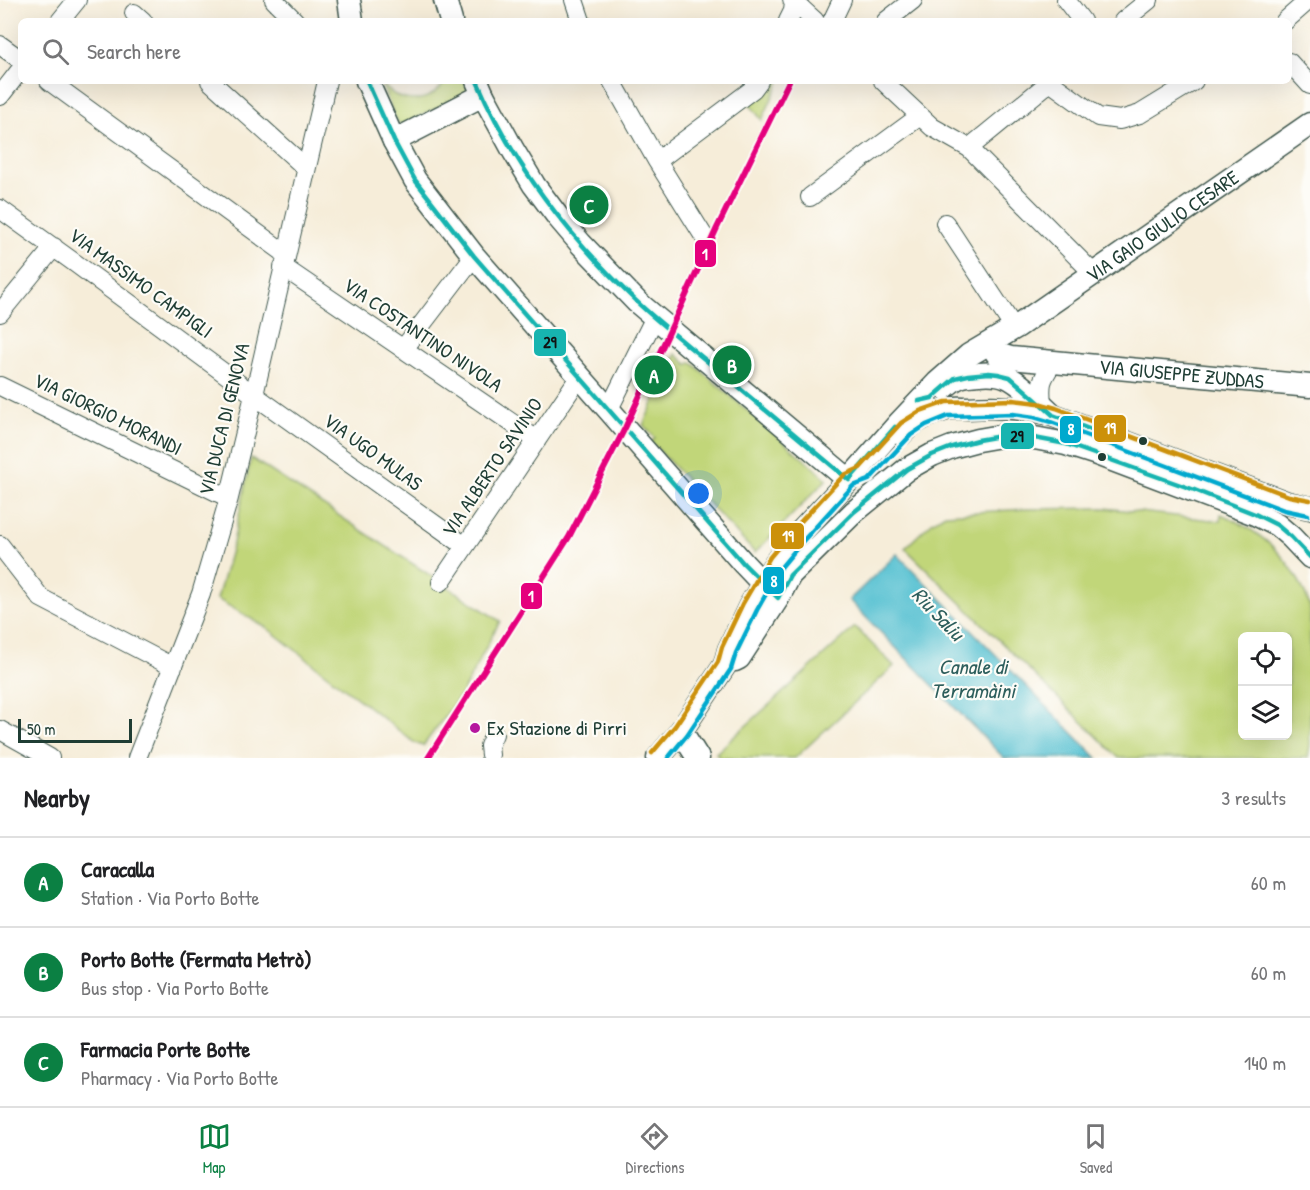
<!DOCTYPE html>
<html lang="en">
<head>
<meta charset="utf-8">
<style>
  body { margin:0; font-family:"Patrick Hand",sans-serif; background:#f6f6f6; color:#202124 }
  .controls { position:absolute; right:18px; bottom:18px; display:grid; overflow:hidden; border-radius:9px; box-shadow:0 6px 24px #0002 }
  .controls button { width:54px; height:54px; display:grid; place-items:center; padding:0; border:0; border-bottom:2px solid #e0e0e0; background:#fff; color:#202124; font:30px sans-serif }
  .scale { position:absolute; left:18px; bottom:15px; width:114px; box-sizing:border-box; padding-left:6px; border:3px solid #1f3d34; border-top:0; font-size:16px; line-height:21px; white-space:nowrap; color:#1f3d34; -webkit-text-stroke:4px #fdfcf7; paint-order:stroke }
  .you { position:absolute; left:699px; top:494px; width:21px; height:21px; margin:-15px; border:4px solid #fff; border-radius:50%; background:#1a73e8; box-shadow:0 0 0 9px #1a73e833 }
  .badge { display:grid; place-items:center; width:39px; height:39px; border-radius:50%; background:#0b8043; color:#fff; font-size:20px; font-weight:700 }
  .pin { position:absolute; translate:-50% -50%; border:3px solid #fff; box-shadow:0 2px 6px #0006 }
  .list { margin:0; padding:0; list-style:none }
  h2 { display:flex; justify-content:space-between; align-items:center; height:78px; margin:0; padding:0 24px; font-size:26px }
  h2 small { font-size:20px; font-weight:400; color:#757577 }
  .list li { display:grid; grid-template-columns:39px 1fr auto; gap:18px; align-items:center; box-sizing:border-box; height:90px; padding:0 24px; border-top:2px solid #e0e0e0 }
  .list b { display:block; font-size:22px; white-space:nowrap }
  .list p { margin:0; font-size:20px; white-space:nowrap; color:#757577 }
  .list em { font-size:20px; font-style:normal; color:#757577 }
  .icon { flex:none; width:33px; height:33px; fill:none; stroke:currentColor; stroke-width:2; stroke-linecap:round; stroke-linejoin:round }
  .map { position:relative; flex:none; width:1310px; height:758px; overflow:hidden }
  .search { position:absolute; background:#fff; box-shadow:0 6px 24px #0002; left:18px; right:18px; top:18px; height:66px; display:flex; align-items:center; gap:15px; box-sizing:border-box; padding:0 21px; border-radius:9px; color:#757577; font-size:22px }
  .sheet { height:348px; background:#fff }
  nav { display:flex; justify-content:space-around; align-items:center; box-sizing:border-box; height:84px; border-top:2px solid #e0e0e0; background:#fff; font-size:16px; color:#757577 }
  nav a { display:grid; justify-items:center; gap:3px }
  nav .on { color:#0b8043 }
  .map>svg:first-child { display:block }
  .green { fill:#c1d679; stroke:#708a56; stroke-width:1.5; fill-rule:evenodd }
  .water { fill:#57c1d2; stroke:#3b7f83; stroke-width:1.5 }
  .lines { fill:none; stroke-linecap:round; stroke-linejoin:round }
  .minor-casing { stroke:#3f574d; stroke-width:20 }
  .tertiary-casing { stroke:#3f574d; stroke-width:25 }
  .minor { stroke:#fff; stroke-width:18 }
  .tertiary { stroke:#fff; stroke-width:22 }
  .bus-1-casing { stroke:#fdfcf7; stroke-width:9 }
  .bus-2-casing { stroke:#fdfcf7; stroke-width:9 }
  .bus-3-casing { stroke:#fdfcf7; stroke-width:9 }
  .bus-1 { stroke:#17b4b0; stroke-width:4.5 }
  .bus-2 { stroke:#00a9ce; stroke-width:4.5 }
  .bus-3 { stroke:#cc910a; stroke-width:4.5 }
  .rail-1-casing { stroke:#fdfcf7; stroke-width:10 }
  .rail-1 { stroke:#e5007d; stroke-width:6 }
  .bus-dot { fill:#1f3d34; stroke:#fdfcf7; stroke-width:2 }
  .poi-dot { fill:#b5179e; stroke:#fdfcf7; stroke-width:2 }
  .labels { text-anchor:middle; stroke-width:4.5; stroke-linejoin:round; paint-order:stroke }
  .street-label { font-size:20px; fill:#1f3d34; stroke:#fdfcf7 }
  .poi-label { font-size:20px; fill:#1f3d34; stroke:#fdfcf7; text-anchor:start }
  .water-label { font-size:21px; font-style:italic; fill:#2d5e5c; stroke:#fdfcf7 }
  .line-badge { stroke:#fdfcf7; stroke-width:2 }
  .badge-label { font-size:16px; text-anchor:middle; font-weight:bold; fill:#fff }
  .pale-badge-label { font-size:16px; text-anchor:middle; font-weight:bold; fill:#111 }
</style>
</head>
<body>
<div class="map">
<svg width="1310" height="758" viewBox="0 0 1310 758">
  <rect width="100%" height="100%" fill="#fdfcf7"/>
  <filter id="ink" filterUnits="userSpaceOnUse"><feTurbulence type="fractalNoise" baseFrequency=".0167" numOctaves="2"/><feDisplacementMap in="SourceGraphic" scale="12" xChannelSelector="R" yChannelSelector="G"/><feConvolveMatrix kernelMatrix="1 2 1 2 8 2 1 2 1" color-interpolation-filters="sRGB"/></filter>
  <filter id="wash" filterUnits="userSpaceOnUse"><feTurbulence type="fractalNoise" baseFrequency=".008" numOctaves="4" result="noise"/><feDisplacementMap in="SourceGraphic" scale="24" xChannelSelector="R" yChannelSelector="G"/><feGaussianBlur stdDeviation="1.35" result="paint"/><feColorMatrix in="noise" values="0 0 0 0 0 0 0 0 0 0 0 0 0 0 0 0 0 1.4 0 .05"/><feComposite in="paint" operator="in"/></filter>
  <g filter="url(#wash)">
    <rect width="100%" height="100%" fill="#f6edd9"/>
    <path class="green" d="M 380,81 C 399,106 428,106 446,81 L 467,81 L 469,88 L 468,92 L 403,125 L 398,123 L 393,113 Z
      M 768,81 L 780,81 L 762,120 L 747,101 Z
      M 676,354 L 688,365 L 691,362 L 827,479 L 755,553 L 651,442 L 655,438 L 643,425 Z
      M 251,458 L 500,621 L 462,693 L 423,746 L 415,743 L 267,628 L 217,599 L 233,543 Z
      M 1104,508 L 1220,521 L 1221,514 C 1265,533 1295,561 1310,607 L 1310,745 L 1308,758 L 1119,758 L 905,548 L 932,522 L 945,514 L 1026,509 ZM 1242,636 L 1288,636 L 1288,736 L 1242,736 Z
      M 855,627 L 894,666 L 795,758 L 720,758 L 716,753 Z"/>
    <path class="water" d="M 897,554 L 1097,758 L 1004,758 L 849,600 Z"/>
  </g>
  <g filter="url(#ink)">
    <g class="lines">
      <defs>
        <path id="minor" d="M 274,0 L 295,21
          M 574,0 L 581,21
          M 792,0 L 815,21
          M 1066,0 L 1082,21
          M 134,13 L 143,21
          M 60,21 L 77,0
          M 788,21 L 793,11 L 794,2
          M 832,21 L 842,0
          M 886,21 L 913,0
          M 1123,21 L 1149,0
          M 1285,21 L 1309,0
          M 0,45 L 21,60
          M 1289,62 L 1310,85
          M 49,81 L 286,254
          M 210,81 L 306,168
          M 612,81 L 657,161 L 703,235
          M 883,81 L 932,127 L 969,148 L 1094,274
          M 1050,82 L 1098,117 L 1120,120 L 1140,114 L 1194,81
          M 0,96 L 21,69
          M 969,148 L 1051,81
          M 657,161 L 753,89 L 759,81
          M 810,197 L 920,116
          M 0,209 L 75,263 L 254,395 L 465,546
          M 945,223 L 1014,328
          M 283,267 L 537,440
          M 0,313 L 54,247
          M 403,349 L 474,256
          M 0,386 L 229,498
          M 1042,404 C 1040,382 1041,381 1053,362
          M 609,409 L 655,317
          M 0,545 L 41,598 L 173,667
          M 441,582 L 580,376
          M 0,730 L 50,758
          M 490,755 L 489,746 L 494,734
          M 137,758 L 201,594 L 229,498 L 254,395 L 327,81"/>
        <g id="tertiary">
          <path d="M 349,0 L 352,21"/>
          <path d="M 445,0 L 451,21"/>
          <path d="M 367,81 L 394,141 L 415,180 L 474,256 L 744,564 L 763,584 L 774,594"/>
          <path d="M 477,81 L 483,95 L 513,150 L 534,185 L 558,217 L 581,244 L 637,302 L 849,480"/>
          <path d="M 394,141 L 483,95"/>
          <path id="s1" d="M 993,341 L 993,348 L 997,354 L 1011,358 L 1310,386"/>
          <path d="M 944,388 C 957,376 962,375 979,374 C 989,373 998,373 1007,377 C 1020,382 1041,404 1052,414"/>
          <path d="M 901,434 C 912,422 930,413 946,409 C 953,407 962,408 969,408 C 997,406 1025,407 1053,415 L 1287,503 L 1310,508"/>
          <path d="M 735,660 L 739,658 L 778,598 L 790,575 L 854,512 L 907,469 L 932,455 L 952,447 L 978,440 L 1001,436 L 1024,436 L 1066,444 L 1094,453 L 1255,514 L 1277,525 L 1291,537 L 1310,557"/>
          <path d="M 681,731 L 698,758"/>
          <path id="s2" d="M 658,758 L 681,731 L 725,665 L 729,650 L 750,606 L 776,562 L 796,537 L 849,480 L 900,422 L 937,383 L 969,355 L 1018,326 L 1310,124"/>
        </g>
      </defs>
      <use href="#minor" class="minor-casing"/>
      <use href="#tertiary" class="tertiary-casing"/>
      <use href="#minor" class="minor"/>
      <use href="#tertiary" class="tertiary"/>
      <defs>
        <path id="bus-1" d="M 367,81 L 394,141 L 415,180 L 474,256 L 744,564 L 778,598 L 790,575 L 854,512 L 907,469 L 932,455 L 952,447 L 978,440 L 1001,436 L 1024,436 L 1066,444 L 1192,489 L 1255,514 L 1277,525 L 1291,537 L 1310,557
          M 477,81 C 513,166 570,238 636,301 C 662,326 692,348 720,372 C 763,408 806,444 849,480 L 895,427
          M 919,401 L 932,398 L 955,378 L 968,375 L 989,373 L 998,374 L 1010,377 L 1053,415 L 1102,434"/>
        <path id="bus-2" d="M 668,758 L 687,735 L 731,669 L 736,653 L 757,610 L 782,566 L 802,542 L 853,486 L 869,480 L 911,435 L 926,425 L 948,416 L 1013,414 L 1034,417 L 1051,422 L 1284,510 L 1308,515"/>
        <path id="bus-3" d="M 652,753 L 675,726 L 718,662 L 722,647 L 743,603 L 770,557 L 791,532 L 844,475 L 860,468 L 901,423 L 920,411 L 946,402 L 1013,400 L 1038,403 L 1056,408 L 1289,496 L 1310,500"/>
      </defs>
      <use href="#bus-1" class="bus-1-casing"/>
      <use href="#bus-2" class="bus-2-casing"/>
      <use href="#bus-3" class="bus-3-casing"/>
      <use href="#bus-1" class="bus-1"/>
      <use href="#bus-2" class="bus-2"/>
      <use href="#bus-3" class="bus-3"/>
      <defs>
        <path id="rail-1" d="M 428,758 L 569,537 L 625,428 L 717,228 L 789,81"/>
      </defs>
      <use href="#rail-1" class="rail-1-casing"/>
      <use href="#rail-1" class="rail-1"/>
    </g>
  </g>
  <g class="bus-dot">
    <circle cx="1143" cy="441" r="5"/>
    <circle cx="1102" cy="457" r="5"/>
  </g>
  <circle class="poi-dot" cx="475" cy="728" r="6"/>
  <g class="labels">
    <g class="street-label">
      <text dy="7" stroke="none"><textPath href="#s2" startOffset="746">VIA GAIO GIULIO CESARE</textPath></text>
      <text transform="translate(141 283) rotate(36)" y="7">VIA MASSIMO CAMPIGLI</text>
      <text transform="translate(423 335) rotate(34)" y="7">VIA COSTANTINO NIVOLA</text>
      <text dy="7" stroke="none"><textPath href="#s1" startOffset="200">VIA GIUSEPPE ZUDDAS</textPath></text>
      <text transform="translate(108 414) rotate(26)" y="7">VIA GIORGIO MORANDI</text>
      <text transform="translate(224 419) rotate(-76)" y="7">VIA DUCA DI GENOVA</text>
      <text transform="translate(373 452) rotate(36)" y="7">VIA UGO MULAS</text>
      <text transform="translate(492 467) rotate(-56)" y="7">VIA ALBERTO SAVINIO</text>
    </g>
    <g class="poi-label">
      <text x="487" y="735">Ex Stazione di Pirri</text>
    </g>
    <g class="water-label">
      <text transform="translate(938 614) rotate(46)" y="7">Riu Saliu</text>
      <text x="973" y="674">Canale di<tspan x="973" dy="24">Terramàini</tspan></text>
    </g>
  </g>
  <g class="line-badge">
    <rect x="694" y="239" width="23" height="29" rx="6" fill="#e5007d"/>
    <rect x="533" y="328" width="34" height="29" rx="6" fill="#17b4b0"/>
    <rect x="1093" y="414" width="34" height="29" rx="6" fill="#cc910a"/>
    <rect x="1059" y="415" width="23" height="29" rx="6" fill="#00a9ce"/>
    <rect x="1000" y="422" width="35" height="28" rx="6" fill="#17b4b0"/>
    <rect x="770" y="522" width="35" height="28" rx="6" fill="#cc910a"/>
    <rect x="762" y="566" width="23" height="29" rx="6" fill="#00a9ce"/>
    <rect x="520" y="582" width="23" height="28" rx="6" fill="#e5007d"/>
  </g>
  <g class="badge-label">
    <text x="705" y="260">1</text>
    <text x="1110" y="434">19</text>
    <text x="1071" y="435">8</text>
    <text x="788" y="542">19</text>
    <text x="774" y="587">8</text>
    <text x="531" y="602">1</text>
  </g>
  <g class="pale-badge-label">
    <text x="550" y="348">29</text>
    <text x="1017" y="442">29</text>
  </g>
</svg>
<div class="controls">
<button><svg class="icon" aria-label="locate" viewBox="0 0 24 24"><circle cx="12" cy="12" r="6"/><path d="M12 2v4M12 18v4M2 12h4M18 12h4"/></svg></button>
<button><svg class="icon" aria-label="layers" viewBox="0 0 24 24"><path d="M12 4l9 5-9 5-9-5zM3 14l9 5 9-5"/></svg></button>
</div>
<div class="scale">50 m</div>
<div class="you"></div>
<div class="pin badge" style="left:654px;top:375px">A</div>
<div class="pin badge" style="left:732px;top:365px">B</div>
<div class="pin badge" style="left:589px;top:205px">C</div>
<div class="search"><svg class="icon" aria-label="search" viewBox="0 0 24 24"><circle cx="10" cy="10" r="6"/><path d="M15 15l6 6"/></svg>Search here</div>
</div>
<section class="sheet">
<h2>Nearby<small>3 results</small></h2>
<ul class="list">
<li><span class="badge">A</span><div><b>Caracalla</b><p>Station · Via Porto Botte</p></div><em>60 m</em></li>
<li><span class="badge">B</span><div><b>Porto Botte (Fermata Metrò)</b><p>Bus stop · Via Porto Botte</p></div><em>60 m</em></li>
<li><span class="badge">C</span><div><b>Farmacia Porte Botte</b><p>Pharmacy · Via Porto Botte</p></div><em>140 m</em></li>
</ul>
</section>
<nav>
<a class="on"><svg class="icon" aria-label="map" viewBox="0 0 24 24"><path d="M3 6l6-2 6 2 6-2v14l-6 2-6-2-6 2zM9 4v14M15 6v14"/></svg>Map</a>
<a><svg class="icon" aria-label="directions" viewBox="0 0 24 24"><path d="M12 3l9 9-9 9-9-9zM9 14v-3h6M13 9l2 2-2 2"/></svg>Directions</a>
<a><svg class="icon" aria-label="saved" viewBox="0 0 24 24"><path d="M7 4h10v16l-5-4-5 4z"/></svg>Saved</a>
</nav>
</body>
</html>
